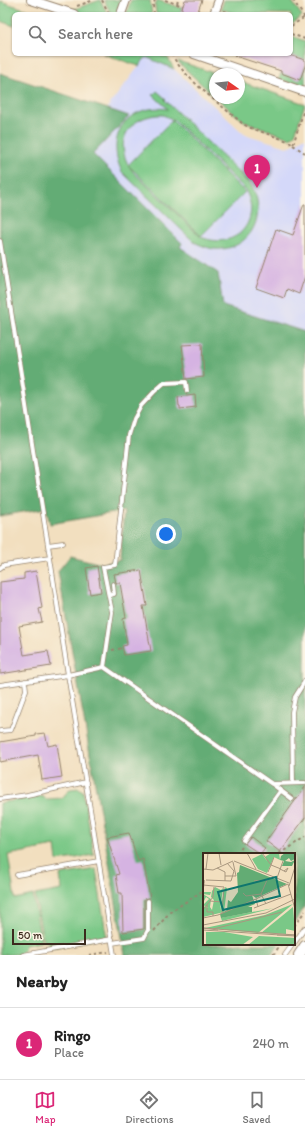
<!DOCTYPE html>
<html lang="en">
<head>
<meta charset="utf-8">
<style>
  body { margin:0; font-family:Itim,sans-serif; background:#f2f2f2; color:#222 }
  .compass { position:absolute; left:209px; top:68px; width:36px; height:36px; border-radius:50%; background:#fff; box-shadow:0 1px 3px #0004; rotate:104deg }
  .scale { position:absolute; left:12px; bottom:10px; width:74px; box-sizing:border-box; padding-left:4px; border:2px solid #3b2a1e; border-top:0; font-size:11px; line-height:14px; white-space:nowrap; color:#3b2a1e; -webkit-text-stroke:3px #fcf5e5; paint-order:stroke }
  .you { position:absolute; left:166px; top:534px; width:14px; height:14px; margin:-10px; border:3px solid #fff; border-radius:50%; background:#1a73e8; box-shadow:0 0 0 6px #1a73e833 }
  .badge { display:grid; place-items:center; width:26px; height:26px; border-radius:50%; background:#db2777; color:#fff; font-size:13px; font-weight:700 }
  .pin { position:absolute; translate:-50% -33px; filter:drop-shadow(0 1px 2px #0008) }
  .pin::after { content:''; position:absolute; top:21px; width:14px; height:12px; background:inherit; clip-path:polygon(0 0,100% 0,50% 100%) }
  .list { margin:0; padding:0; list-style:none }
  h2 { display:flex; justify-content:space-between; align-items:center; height:52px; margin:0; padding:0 16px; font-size:17px }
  h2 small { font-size:13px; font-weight:400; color:#767676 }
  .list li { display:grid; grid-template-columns:26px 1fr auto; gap:12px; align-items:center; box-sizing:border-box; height:72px; padding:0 16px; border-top:1px solid #e0e0e0 }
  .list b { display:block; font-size:15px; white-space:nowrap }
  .list p { margin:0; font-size:13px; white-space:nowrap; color:#767676 }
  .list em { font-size:13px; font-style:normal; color:#767676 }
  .icon { flex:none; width:22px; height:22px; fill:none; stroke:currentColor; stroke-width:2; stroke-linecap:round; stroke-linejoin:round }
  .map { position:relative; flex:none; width:305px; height:955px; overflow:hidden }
  .search { position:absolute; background:#fff; box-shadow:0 1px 3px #0004; left:12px; right:12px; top:12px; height:44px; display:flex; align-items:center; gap:10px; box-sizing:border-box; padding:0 14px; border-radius:6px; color:#767676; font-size:15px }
  .sheet { height:124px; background:#fff }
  nav { display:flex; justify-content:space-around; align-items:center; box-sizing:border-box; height:56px; border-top:1px solid #e0e0e0; background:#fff; font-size:11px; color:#767676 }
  nav a { display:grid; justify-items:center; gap:2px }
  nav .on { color:#db2777 }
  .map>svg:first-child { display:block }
  .built { fill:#d4d8f9 }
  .green { fill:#7ac887; stroke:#5a7952; fill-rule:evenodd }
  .forest { fill:#63ac74; stroke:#4f6b49 }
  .building { fill:#d5b3e2 }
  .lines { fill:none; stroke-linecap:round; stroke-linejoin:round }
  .service-casing { stroke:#96846e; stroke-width:5.5 }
  .minor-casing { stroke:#96846e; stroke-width:10 }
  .tertiary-casing { stroke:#96846e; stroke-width:12 }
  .path { stroke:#96846e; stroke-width:2; stroke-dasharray:3 3; stroke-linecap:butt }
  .service { stroke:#fff; stroke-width:4 }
  .minor { stroke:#fff; stroke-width:8 }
  .tertiary { stroke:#fff; stroke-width:10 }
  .inset-road { fill:none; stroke:#a9977f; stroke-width:1 }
  .view { fill:#0f766e; fill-opacity:0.15; stroke:#0f766e; stroke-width:2 }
  .inset-edge { fill:none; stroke:#3b2a1e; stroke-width:2 }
</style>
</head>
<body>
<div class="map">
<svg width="305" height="955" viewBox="0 0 305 955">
  <rect width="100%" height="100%" fill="#fcf5e5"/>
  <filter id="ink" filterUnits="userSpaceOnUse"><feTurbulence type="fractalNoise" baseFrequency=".025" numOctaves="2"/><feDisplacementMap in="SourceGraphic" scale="8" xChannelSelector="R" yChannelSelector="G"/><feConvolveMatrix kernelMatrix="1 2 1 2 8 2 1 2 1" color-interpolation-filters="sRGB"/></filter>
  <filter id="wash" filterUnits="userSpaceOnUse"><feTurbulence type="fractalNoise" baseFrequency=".012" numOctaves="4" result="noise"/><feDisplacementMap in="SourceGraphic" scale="16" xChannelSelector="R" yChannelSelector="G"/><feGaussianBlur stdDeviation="0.9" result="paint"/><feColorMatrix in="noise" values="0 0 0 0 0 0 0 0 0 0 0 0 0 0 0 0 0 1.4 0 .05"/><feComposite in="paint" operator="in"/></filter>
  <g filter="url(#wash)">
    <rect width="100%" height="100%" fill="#f2dfbf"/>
    <path class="built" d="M 146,57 L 174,69 L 244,134 L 287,147 L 293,145 L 305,137 L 305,332 L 223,306 L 218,273 L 180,247 L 93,154 L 129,116 L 107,108 Z"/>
    <path class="green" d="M 100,0 L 108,14 L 85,14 L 72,10 Z
      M 104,0 L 122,0 L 118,14 L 111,14 Z
      M 131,0 L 150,0 L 152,14 L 126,14 Z
      M 157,0 L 182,8 L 180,14 L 156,14 L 155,6 Z
      M 224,0 L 291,0 L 302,16 L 291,25 L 291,14 L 236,14 L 221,9 Z
      M 0,1 L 40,14 L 14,14 L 14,26 L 0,21 Z
      M 291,36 L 305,41 L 305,60 L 286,54 L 291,54 Z
      M 103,54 L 157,54 L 168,58 L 174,69 L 146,57 L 139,66 Z
      M 178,61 L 217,74 L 215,74 L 215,97 L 179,63 Z
      M 305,65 L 305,86 L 302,87 L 279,79 L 281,73 L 300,80 Z
      M 239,81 L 305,104 L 295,134 L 292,137 L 289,138 L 244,121 L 231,111 L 217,98 L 239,98 Z
      M 157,91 L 166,99 L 165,100 L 249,182 C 270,211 252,252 214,249 C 207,248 200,245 194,242 L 122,172 C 104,135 128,103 168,109 L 153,95 ZM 157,115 L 163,115 L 174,120 L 244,188 C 264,219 236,252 201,237 L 134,173 C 113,148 124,118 157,115 Z
      M 172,120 L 245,192 L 201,236 L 128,165 Z
      M 79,788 L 83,791 L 94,855 L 57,861 L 55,846 L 8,855 L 15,899 L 33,895 L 41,942 L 25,945 L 24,950 L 20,954 L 0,955 L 0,803 L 40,796 L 47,799 L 62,798 L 70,789 Z
      M 96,869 L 106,933 L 106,936 L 101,938 L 55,947 L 50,946 L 47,941 L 43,942 L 35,895 L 62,890 L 60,875 Z"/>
    <path class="forest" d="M 0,73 L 129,116 L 93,154 L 182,243 L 180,247 L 218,273 L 223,306 L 305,332 L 305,907 L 294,923 L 294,854 L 204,854 L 204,944 L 279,944 L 271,955 L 125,955 L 58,571 L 70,556 L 102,564 L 120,560 L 124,511 L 50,524 L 46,508 L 0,516 Z"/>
    <g id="blocks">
      <path class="building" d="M 185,0 L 202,0 L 197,14 L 180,14 Z
        M 236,54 L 286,54 L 305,60 L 305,66 L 300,80 L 281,73 L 281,71 L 235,56 Z
        M 304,204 L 305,204 L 305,276 L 299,294 L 287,289 L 284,298 L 256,288 L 276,229 L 293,235 Z
        M 202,344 L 204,377 L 186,379 L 182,345 Z
        M 195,395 L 196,407 L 180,409 L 180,406 L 179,406 L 178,397 Z
        M 97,566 L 101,592 L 90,594 L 86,568 Z
        M 141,570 L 147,606 L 143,606 L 151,651 L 124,655 L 122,646 L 127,645 L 123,619 L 126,618 L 120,583 L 116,583 L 114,574 Z
        M 36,571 L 42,608 L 39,609 L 42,622 L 19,626 L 24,655 L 48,651 L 51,666 L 0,674 L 0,582 L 24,579 L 24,573 Z
        M 45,733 L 48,746 L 57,744 L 62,777 L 42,780 L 38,755 L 0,762 L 0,742 L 36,736 L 36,734 Z
        M 305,787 L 305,818 L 280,852 L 266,841 Z
        M 129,833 L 138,861 L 143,859 L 150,898 L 148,898 L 144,899 L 144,929 L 123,932 L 122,893 L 119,893 L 116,875 L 119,874 L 107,837 Z
        M 251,837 L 265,848 L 260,854 L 245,844 Z"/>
    </g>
  </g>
  <g filter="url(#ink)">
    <use href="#blocks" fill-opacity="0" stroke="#96846e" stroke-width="1"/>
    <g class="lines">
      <defs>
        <path id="service" d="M 0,241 L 50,558
          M 48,545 L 63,543
          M 0,568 L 4,565 L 50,558 L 68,675 L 104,667 L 112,612 L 103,567 L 115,565 L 129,435 L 134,419 L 141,406 L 155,391 L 164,383 L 186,382 L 187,391
          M 109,595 L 114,594 L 113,584
          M 104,667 L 272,784 L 292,799
          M 0,685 L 68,675 L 114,955
          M 0,731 L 11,730 L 26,690 L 25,681
          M 293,783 L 292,712 L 295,697 L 305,681
          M 273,784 L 305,783
          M 0,799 L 27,795 L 86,782
          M 244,841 L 281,790
          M 17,875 L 99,861
          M 112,943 L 144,938 L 148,930 L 148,901
          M 294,943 L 305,928
          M 23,955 L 112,939
          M 285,955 L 293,944"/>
        <path id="minor" d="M 31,0 L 74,14
          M 121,14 L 126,0
          M 214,14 L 219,0
          M 194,54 L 305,92"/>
        <path id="tertiary" d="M 299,955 L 305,946"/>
      </defs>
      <use href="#service" class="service-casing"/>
      <use href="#minor" class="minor-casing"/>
      <use href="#tertiary" class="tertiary-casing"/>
      <path class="path" d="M 102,0 L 109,14
        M 165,0 L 183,6
        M 293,0 L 305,18
        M 177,4 L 178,0
        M 77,6 L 94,0
        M 224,11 L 232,14
        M 154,14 L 153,5 L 155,0
        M 291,26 L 305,17
        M 291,34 L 305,39
        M 172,54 C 181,76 224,107 243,124 L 251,128 L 288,141 L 293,145 L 305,106
        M 293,145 L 305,153
        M 112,650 L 123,648
        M 237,854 L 242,847
        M 279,854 L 305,837
        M 294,926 L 305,911
        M 154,931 L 170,912 L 204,890
        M 89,955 L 108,952
        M 273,955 L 281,944"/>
      <use href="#service" class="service"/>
      <use href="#minor" class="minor"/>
      <use href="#tertiary" class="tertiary"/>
    </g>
  </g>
  <g transform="translate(203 853)">
    <rect width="92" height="92" fill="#f2dfbf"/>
    <path d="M 68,0 L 76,0 L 77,7 L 71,4 L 64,20 L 55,16 L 49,6 L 59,1 L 64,8 L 62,4 ZM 12,34 L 18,37 L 20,35 L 17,58 L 22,34 L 24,35 L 21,59 L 0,64 L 0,53 L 6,55 L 0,52 L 6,46 L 3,44 L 0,50 L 0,39 L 8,39 L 7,42 L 0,41 L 8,46 L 7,54 L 9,57 L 11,47 L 8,44 L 9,38 ZM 90,51 L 55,80 L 2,75 L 62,62 ZM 90,54 L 92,78 L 83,76 L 83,81 L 58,80 ZM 71,55 L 19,68 L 18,65 L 22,64 ZM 3,79 L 21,79 L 50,84 L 39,92 L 3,92 ZM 56,83 L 92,85 L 92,89 L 90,92 L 45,92 Z" fill="#7ac887"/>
    <path d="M 82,0 L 92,0 L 92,6 L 88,8 L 86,5 L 82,8 L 88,9 L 92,7 L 89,13 L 79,13 L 81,8 L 77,7 L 78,3 ZM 37,12 L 84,31 L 53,45 L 49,42 L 52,51 L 45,54 L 49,54 L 49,59 L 18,65 L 17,61 L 24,57 L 25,47 L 28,49 L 35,39 L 34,20 L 36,19 Z" fill="#63ac74"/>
    <path class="inset-road" d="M 16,0 L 18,12M 44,0 L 53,16M 59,0 L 68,12 L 71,4M 31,8 L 86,30M 14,15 L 22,19 L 22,28M 0,16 L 10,17 L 30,8M 3,16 L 5,0M 77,16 L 83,19 L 85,15 L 81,18M 65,19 L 68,12 L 78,16M 22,23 L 33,23 L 30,9M 74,25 L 80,8M 3,27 L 28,28 L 31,18 L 24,10M 51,28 L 63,27M 85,31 L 92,56M 0,32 L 21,34 L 19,60M 86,33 L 92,14M 0,37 L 1,32 L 1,27 L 1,30M 40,40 L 43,43 L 58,41 L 59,43M 58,41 L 64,27M 7,48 L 19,49M 63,51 L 59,43 L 85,31M 4,52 L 4,59 L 10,59 L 10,63M 55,54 L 53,46 L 59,43M 51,55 L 88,41M 0,57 L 10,44 L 11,34M 0,65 L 15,62 L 53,46M 0,72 L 63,60 L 92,46M 0,75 L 15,77M 0,75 L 92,82M 10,76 L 79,59M 0,77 L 92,83M 74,82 L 92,82"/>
    <path class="view" d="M 73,24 L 77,43 L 20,57 L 15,39 Z"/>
    <rect width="92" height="92" class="inset-edge"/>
  </g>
</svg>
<svg class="compass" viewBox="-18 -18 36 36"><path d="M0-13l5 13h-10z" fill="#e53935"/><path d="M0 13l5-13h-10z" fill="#767676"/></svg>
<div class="scale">50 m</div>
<div class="you"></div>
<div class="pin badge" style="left:257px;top:188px">1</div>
<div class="search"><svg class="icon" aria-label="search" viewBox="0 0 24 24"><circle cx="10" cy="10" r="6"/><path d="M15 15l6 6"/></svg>Search here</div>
</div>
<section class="sheet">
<h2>Nearby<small></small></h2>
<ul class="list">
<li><span class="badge">1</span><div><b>Ringo</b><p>Place</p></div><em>240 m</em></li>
</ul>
</section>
<nav>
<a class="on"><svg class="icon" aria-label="map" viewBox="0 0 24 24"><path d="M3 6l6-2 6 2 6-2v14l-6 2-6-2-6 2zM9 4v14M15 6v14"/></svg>Map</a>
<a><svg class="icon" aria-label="directions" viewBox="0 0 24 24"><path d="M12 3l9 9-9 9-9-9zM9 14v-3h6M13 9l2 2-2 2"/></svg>Directions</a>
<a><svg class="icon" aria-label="saved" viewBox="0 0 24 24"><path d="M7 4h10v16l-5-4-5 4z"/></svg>Saved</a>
</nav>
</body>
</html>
